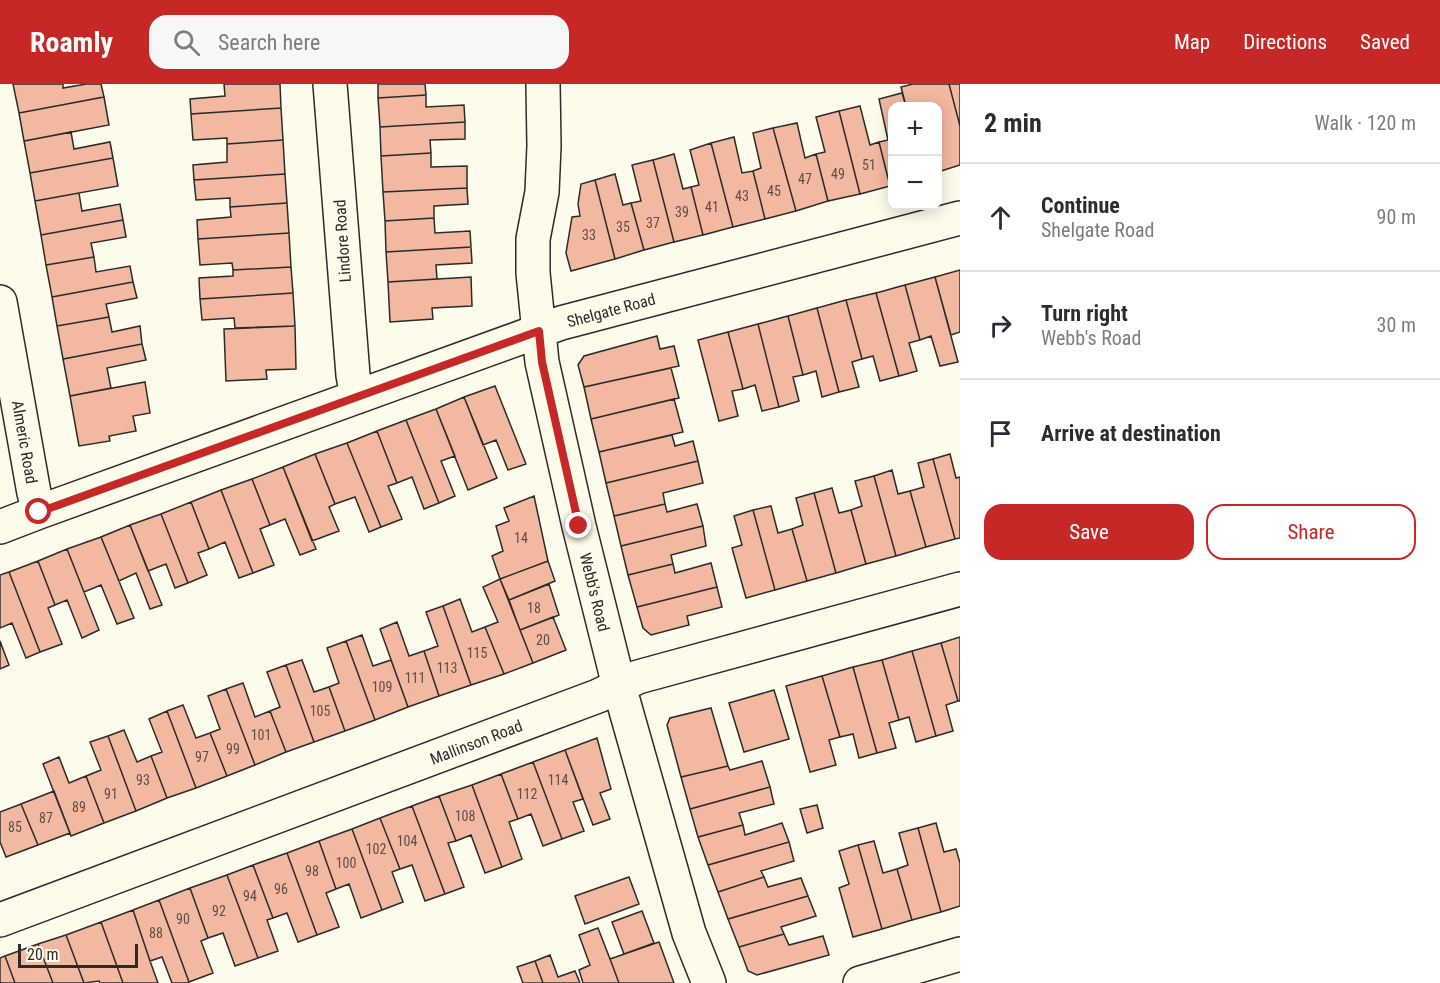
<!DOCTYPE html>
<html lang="en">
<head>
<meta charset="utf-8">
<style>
  body { margin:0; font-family:"Roboto Condensed",sans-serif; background:#f7f7f7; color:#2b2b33 }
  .controls { position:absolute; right:18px; top:18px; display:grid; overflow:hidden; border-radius:12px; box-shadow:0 3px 15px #0003 }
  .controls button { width:54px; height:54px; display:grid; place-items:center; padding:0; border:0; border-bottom:2px solid #e1e1e2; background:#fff; color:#2b2b33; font:30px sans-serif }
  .scale { position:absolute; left:18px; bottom:15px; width:120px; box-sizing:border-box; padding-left:6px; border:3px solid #2b2b2b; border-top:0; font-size:16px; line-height:21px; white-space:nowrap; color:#2b2b2b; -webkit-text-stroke:4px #fdfbea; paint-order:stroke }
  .stop { position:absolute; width:18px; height:18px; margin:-14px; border:4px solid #c62828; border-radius:50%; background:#fff }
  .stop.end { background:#c62828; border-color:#fff; box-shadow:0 2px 6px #0008 }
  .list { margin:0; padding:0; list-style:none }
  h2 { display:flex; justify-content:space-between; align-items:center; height:78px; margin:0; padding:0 24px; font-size:26px }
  h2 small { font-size:20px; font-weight:400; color:#7c7c81 }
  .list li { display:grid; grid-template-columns:39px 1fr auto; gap:18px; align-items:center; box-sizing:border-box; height:108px; padding:0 24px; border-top:2px solid #e1e1e2 }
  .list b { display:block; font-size:22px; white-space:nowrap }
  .list p { margin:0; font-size:20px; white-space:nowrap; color:#7c7c81 }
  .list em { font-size:20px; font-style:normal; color:#7c7c81 }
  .actions { display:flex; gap:12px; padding:18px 24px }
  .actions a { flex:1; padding:14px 0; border:2px solid #c62828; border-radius:18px; text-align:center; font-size:21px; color:#c62828 }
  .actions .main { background:#c62828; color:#fff }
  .icon { flex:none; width:33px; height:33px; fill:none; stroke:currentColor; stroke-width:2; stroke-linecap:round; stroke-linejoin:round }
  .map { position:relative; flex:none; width:960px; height:899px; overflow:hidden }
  header { display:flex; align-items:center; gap:36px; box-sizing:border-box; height:84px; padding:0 30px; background:#c62828; color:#fff }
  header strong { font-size:28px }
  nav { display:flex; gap:33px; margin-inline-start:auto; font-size:21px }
  .search { width:420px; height:54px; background:#f7f7f7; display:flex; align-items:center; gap:15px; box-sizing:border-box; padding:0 21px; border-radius:18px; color:#7c7c81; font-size:22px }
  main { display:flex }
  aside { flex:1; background:#fff }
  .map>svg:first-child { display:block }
  .building { fill:#f2b8a0; stroke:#2b2b2b; stroke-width:1.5 }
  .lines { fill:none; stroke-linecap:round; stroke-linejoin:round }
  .minor-casing { stroke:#2b2b2b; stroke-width:36 }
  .minor { stroke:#fdfbea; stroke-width:33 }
  .route { stroke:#c62828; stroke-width:8 }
  .labels { text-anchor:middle; stroke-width:4.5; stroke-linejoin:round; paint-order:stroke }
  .number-label { font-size:14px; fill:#5d4e48 }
  .street-label { font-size:16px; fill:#2b2b2b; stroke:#fdfbea }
</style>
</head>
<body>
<header>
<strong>Roamly</strong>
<div class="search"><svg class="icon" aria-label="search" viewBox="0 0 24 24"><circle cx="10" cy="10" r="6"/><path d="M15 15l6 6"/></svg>Search here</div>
<nav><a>Map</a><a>Directions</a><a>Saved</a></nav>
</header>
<main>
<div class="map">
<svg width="960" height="899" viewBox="0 0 960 899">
  <rect width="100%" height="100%" fill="#fdfbea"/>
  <path class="building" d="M 13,0 L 63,0 L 63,4 L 86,0 L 101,0 L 104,13 L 19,29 Z
    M 224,0 L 280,0 L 281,24 L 191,30 L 190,15 L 225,12 Z
    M 378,0 L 425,0 L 426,11 L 378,14 Z
    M 913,0 L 949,0 L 960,42 L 960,81 L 938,88 L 938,22 L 906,22 L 901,3 Z
    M 949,0 L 960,0 L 960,42 Z
    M 902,9 L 906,22 L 892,22 L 892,101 L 890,102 L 879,58 L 888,56 L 879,15 Z
    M 426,11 L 426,23 L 464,21 L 465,38 L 380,43 L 378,14 Z
    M 104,13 L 109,41 L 24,57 L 19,29 Z
    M 860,22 L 870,61 L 879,58 L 890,102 L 860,110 L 839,27 Z
    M 281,24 L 283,56 L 227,60 L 227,54 L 193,56 L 191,30 Z
    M 839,27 L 860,110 L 828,117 L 816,70 L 825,68 L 816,33 Z
    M 465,38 L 465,55 L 430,56 L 431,69 L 381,72 L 380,43 Z
    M 797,39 L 805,74 L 816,70 L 828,117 L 796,127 L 773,44 Z
    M 773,44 L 796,127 L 765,135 L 753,87 L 761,84 L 753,49 Z
    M 71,48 L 74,65 L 110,58 L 113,74 L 30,89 L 24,57 Z
    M 734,53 L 742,89 L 753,87 L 765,135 L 733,143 L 711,59 Z
    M 283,56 L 285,90 L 194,96 L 193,81 L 227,78 L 227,60 Z
    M 711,59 L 733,143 L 703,151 L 691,103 L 699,101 L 690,66 Z
    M 431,69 L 431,83 L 467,82 L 467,104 L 383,108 L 381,72 Z
    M 674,70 L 683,105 L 691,103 L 703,151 L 674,158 L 653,76 Z
    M 113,74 L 118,102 L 35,117 L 30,89 Z
    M 653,76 L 674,158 L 644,166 L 631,119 L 641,117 L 632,81 Z
    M 285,90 L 287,119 L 230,123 L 230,114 L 196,116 L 194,96 Z
    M 615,90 L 623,121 L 631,119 L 644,166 L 615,175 L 595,96 Z
    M 595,96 L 615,175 L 571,187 L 566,169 L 572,133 L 580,132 L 578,120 L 581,100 Z
    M 467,104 L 468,120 L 434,122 L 434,134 L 385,137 L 383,108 Z
    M 79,109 L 82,127 L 120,120 L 123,136 L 41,151 L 35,117 Z
    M 287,119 L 289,149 L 198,155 L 197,136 L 231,133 L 230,123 Z
    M 434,134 L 435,149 L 470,147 L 471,163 L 386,168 L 385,137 Z
    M 123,136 L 126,153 L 91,159 L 94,173 L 46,181 L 41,151 Z
    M 289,149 L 291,183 L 233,186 L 232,179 L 200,181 L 198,155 Z
    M 471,163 L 472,179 L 436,181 L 437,195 L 388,198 L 386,168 Z
    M 94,173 L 96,188 L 130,182 L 133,198 L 52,213 L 46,181 Z
    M 291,183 L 293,209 L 200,215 L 199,194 L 233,192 L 233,186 Z
    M 960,186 L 960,248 L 951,251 L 935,193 Z
    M 471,193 L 472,222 L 432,224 L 433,235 L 390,238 L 388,198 Z
    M 935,193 L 958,278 L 940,282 L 931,252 L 920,256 L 905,201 Z
    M 133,198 L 137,214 L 106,220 L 109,233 L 57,242 L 52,213 Z
    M 905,201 L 920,256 L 909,259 L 917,287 L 899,292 L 876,209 Z
    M 293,209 L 295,242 L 235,244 L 234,234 L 202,236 L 200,215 Z
    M 876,209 L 899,292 L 880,297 L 873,272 L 862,275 L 846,216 Z
    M 846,216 L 862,275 L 852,278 L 859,303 L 839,308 L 817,224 Z
    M 817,224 L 839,308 L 822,313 L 816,287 L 803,291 L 788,232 Z
    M 788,232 L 803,291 L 793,293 L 799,317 L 779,323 L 758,240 Z
    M 109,233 L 112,248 L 140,242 L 142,260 L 63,275 L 57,242 Z
    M 758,240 L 779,323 L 762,327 L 755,301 L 743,305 L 728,248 Z
    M 295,242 L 296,285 L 266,286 L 267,295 L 226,297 L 224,245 Z
    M 728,248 L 743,305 L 732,307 L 738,332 L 719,337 L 698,256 Z
    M 657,252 L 660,265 L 674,262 L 679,282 L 584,303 L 578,281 L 584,272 Z
    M 142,260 L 146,276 L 107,284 L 111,304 L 70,312 L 63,275 Z
    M 671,284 L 679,314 L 591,335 L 584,303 Z
    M 145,298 L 150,329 L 133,332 L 136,347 L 109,352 L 110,357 L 79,362 L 70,312 Z
    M 495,302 L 526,380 L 508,386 L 496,356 L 483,361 L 464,313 Z
    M 464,313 L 497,394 L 468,406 L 436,325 Z
    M 674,315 L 683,348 L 599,368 L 591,335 Z
    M 436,325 L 455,372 L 441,377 L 455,412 L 439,419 L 406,336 Z
    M 406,336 L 439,419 L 424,425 L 412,393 L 397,399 L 377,347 Z
    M 377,347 L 397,399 L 388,402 L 402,435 L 381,443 L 347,359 Z
    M 672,351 L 675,362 L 693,357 L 698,377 L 606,399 L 599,368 Z
    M 347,359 L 381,443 L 369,448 L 355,413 L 335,420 L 315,370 Z
    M 315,370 L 335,420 L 329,423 L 339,447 L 312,457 L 283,383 Z
    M 950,370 L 956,394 L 960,393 L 960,454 L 955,455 L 933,375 Z
    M 933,375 L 955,455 L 926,463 L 910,407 L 924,403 L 918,379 Z
    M 698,377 L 703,399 L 663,409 L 665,420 L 614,432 L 606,399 Z
    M 283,383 L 316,465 L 300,471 L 285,435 L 270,441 L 252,395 Z
    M 892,386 L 898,410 L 910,407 L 926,463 L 896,472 L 874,392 Z
    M 874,392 L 896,472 L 866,480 L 851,426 L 862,422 L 855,397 Z
    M 252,395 L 270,441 L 260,445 L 274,481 L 253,489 L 221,406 Z
    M 832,404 L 839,429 L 851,426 L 866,480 L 836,489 L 814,409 Z
    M 221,406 L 253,489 L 239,494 L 225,458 L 209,465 L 191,418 Z
    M 814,409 L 836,489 L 807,497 L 792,445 L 803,441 L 796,414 Z
    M 534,412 L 548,477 L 500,495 L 492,472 L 503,467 L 496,442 L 509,437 L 504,424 Z
    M 191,418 L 209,465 L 198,469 L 207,491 L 188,499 L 161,430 Z
    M 665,420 L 667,428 L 697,420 L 703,442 L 621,462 L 614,432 Z
    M 771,422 L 778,449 L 792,445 L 807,497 L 775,506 L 753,426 Z
    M 753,426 L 775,506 L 746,514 L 732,464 L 742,461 L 734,432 Z
    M 161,430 L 188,499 L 175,504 L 166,480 L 148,487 L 130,441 Z
    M 130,441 L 162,521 L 150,525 L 136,489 L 119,497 L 101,453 Z
    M 703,442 L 706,462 L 671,471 L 673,480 L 628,491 L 621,462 Z
    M 101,453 L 134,534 L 117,540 L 101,501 L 84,508 L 67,465 Z
    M 67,465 L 99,546 L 82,554 L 67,516 L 55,521 L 38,477 Z
    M 38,477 L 55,521 L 48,524 L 62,560 L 40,568 L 9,488 Z
    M 548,477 L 555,497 L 509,516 L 500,495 Z
    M 711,479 L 717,503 L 637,523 L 628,491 L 673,480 L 675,489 Z
    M 9,488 L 40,568 L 26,574 L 12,539 L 0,544 L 0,491 Z
    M 500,495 L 533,579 L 504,590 L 485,543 L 498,538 L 483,503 Z
    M 549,500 L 559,531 L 520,546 L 509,516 Z
    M 717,503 L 722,523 L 687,532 L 689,541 L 651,551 L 643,544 L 637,523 Z
    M 460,515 L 472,548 L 485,543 L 504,590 L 471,601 L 443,522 Z
    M 443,522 L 471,601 L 439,612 L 424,567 L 438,562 L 426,528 Z
    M 553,533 L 566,566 L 533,579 L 520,546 Z
    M 397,538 L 409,572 L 424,567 L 439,612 L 408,623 L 380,545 Z
    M 362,551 L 373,582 L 391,576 L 408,623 L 375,636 L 346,557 Z
    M 960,553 L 960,617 L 958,617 L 941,559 Z
    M 0,557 L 9,581 L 0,585 Z
    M 346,557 L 375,636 L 345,647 L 329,603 L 339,599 L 327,564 Z
    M 941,559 L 958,617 L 946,621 L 953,647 L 936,652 L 912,567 Z
    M 912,567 L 936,652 L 916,658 L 909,633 L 899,636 L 882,576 Z
    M 302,576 L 314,608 L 329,603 L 345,647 L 314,658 L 286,581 Z
    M 882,576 L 899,636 L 889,639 L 896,664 L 877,669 L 853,583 Z
    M 286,581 L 314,658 L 286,668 L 270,627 L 280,623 L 267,588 Z
    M 853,583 L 877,669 L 859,674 L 853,650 L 840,653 L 822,592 Z
    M 822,592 L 840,653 L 829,656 L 836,681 L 810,688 L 786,602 Z
    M 243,599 L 255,633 L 270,627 L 286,668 L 255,681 L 226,605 Z
    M 226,605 L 255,681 L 227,692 L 210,649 L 220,645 L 208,612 Z
    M 774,606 L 789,655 L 744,668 L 729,619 Z
    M 183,621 L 196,654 L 210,649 L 227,692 L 196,704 L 167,627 Z
    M 711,624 L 728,682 L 681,693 L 667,641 L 670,634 Z
    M 167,627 L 196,704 L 167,714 L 151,672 L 162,668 L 149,635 Z
    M 124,646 L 137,678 L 151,672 L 167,714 L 136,727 L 108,652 Z
    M 108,652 L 136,727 L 104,739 L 86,692 L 101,686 L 90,658 Z
    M 597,654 L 611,705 L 600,709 L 610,735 L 593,741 L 565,666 Z
    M 565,666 L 583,715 L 573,718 L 584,747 L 562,755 L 533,678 Z
    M 59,673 L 69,699 L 86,692 L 104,739 L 71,752 L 43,680 Z
    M 762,677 L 770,703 L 690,725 L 681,693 L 728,682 L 730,686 Z
    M 533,678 L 562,755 L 543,762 L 531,730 L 518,735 L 501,690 Z
    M 501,690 L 518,735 L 509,738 L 522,775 L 502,783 L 472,701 Z
    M 472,701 L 502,783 L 485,789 L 471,751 L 456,757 L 439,712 Z
    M 770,703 L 774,720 L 739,729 L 743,741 L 698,753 L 690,725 Z
    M 54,707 L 70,749 L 38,761 L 21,720 Z
    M 439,712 L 456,757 L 448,759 L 464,803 L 445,810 L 412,722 Z
    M 21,720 L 38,761 L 6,773 L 0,758 L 0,728 Z
    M 817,721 L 823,744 L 807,749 L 800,725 Z
    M 412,722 L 445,810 L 425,817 L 412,781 L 400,785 L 380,734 Z
    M 380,734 L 400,785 L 392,788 L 403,818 L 382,826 L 352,745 Z
    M 782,739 L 789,758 L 708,781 L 698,753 L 743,741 L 745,751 Z
    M 936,739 L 944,768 L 956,765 L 960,779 L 960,822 L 941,828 L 918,744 Z
    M 918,744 L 941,828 L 912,836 L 897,785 L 908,781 L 899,749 Z
    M 352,745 L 382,826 L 361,834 L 349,800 L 336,805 L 319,757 Z
    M 319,757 L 336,805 L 326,809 L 339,843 L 317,851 L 287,769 Z
    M 874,757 L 883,789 L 897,785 L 912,836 L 882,845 L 858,761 Z
    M 789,758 L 794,777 L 761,787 L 764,793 L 718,808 L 708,781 Z
    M 858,761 L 882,845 L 853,853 L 839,804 L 849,800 L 839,767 Z
    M 287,769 L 317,851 L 298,858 L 287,829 L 273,834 L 253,781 Z
    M 253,781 L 273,834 L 267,836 L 278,867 L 258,874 L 227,791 Z
    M 227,791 L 258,874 L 235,882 L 223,849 L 208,854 L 190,804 Z
    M 629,793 L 639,820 L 585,840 L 575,812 Z
    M 764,793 L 768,803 L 801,794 L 808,812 L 728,835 L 718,808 Z
    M 190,804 L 208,854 L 201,857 L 213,889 L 189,898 L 159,816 Z
    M 808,812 L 816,832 L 781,843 L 784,850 L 739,863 L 728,835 Z
    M 159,816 L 189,898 L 187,899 L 172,899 L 162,873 L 150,877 L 133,826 Z
    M 133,826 L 150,877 L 158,899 L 123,899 L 101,838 Z
    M 642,827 L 654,859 L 624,870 L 612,838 Z
    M 101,838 L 123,899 L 100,899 L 99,897 L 84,899 L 66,851 Z
    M 598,844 L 610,875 L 619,899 L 583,899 L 579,886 L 590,881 L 579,851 Z
    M 784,850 L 789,861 L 823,852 L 829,871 L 757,891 L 748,887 L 739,863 Z
    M 66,851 L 84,899 L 53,899 L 38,860 Z
    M 659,858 L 674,899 L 619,899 L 610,875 Z
    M 38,860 L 53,899 L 15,899 L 5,872 Z
    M 550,871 L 558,893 L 575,887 L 580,899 L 543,899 L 535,877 Z
    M 5,872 L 15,899 L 0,899 L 0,874 Z
    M 535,877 L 543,899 L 523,899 L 517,883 Z"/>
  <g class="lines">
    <defs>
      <path id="minor" d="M 330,0 L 353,291 L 357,313
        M 543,0 L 544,62 L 542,108 L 533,155 L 533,189 L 542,278 L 579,442 L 619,602 L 689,849 L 709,899
        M 0,218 L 34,409 L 39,428
        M 0,443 L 39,428 L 561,239 L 960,134
        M 0,836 L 598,612 L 638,593 L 960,505
        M 860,899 L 960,870"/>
    </defs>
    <use href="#minor" class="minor-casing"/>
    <use href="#minor" class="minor"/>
  </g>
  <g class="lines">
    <path class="route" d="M 39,428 L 539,247 L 542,278 L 579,442"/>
  </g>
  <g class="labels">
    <g class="number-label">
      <text x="869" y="86">51</text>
      <text x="838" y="95">49</text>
      <text x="805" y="100">47</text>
      <text x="774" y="112">45</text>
      <text x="742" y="117">43</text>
      <text x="712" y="128">41</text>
      <text x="682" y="133">39</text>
      <text x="653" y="144">37</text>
      <text x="623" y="148">35</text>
      <text x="589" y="156">33</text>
      <text x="521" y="459">14</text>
      <text x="534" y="529">18</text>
      <text x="543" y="561">20</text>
      <text x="477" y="574">115</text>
      <text x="447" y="589">113</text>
      <text x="415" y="599">111</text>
      <text x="382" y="608">109</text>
      <text x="320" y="632">105</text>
      <text x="261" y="656">101</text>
      <text x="233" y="670">99</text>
      <text x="202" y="678">97</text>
      <text x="143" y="701">93</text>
      <text x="558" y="701">114</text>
      <text x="111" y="715">91</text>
      <text x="527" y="715">112</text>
      <text x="79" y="728">89</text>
      <text x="465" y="737">108</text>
      <text x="46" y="739">87</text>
      <text x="15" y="748">85</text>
      <text x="407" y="762">104</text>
      <text x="376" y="770">102</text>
      <text x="346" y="784">100</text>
      <text x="312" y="792">98</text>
      <text x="281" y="810">96</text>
      <text x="250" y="817">94</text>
      <text x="219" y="832">92</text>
      <text x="183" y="840">90</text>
      <text x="156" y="854">88</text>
    </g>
    <g class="street-label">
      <text transform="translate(342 157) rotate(-94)" y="6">Lindore Road</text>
      <text transform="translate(611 226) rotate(-15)" y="6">Shelgate Road</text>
      <text transform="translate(25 358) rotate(80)" y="6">Almeric Road</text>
      <text transform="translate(595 508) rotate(76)" y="6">Webb's Road</text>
      <text transform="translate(476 658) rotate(-21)" y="6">Mallinson Road</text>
    </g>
  </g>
</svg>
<div class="controls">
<button>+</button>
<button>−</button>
</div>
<div class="scale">20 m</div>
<div class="stop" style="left:39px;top:428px"></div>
<div class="stop end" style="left:579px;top:442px"></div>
</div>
<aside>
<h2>2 min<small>Walk · 120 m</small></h2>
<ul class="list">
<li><svg class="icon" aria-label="ahead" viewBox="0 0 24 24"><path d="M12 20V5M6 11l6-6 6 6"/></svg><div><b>Continue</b><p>Shelgate Road</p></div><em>90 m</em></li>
<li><svg class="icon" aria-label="right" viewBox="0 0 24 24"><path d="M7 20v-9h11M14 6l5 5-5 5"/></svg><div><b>Turn right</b><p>Webb's Road</p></div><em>30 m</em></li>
<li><svg class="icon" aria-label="arrive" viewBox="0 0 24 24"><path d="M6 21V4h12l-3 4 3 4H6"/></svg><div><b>Arrive at destination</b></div></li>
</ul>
<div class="actions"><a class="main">Save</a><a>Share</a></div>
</aside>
</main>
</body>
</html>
